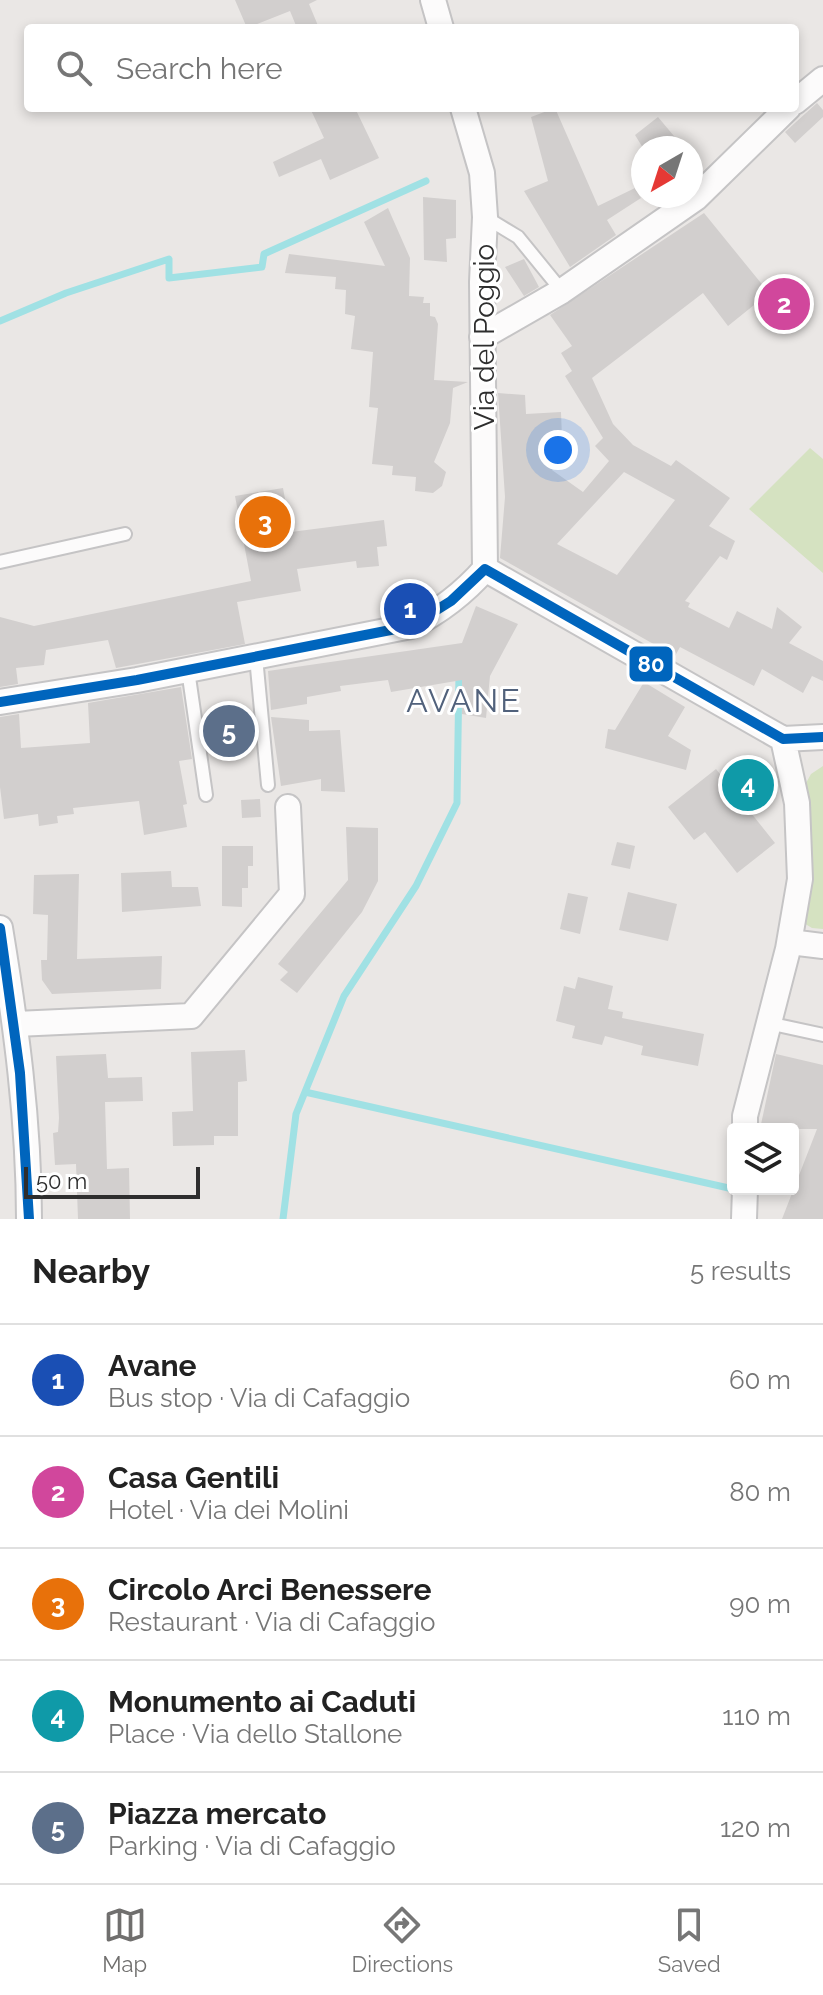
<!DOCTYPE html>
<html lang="en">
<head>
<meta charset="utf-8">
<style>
  body { margin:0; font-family:Raleway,sans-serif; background:#f2f2f2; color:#222 }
  .controls { position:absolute; right:24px; bottom:24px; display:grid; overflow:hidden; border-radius:8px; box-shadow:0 4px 12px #0003 }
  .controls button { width:72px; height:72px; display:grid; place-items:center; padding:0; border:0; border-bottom:2px solid #e0e0e0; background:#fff; color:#222; font:40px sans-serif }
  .compass { position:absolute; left:631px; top:136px; width:72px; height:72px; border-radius:50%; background:#fff; box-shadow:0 4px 12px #0003; rotate:219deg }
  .scale { position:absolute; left:24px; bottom:20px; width:176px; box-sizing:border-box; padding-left:8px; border:4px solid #2e2e2e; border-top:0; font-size:22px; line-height:28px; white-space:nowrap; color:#2e2e2e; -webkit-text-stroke:6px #fff; paint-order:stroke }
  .you { position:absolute; left:558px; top:450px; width:28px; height:28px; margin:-20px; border:6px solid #fff; border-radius:50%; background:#1a73e8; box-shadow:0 0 0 12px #1a73e833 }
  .badge { display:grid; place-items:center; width:52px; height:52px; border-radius:50%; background:#706f6e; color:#fff; font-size:26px; font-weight:700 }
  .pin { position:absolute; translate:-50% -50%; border:4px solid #fff; box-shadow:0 2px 8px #0006 }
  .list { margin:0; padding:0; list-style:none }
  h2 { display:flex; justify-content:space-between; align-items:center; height:104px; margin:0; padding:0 32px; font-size:34px }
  h2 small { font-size:26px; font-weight:400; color:#767676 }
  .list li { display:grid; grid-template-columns:52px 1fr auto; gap:24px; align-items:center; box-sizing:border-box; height:112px; padding:0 32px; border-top:2px solid #e0e0e0 }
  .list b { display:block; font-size:30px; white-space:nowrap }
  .list p { margin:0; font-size:26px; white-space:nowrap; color:#767676 }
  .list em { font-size:26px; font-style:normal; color:#767676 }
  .icon { flex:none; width:44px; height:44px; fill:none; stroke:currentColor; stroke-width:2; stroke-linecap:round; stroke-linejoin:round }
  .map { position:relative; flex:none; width:823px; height:1219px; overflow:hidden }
  .search { position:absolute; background:#fff; box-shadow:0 4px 12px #0003; left:24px; right:24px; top:24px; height:88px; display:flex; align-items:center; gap:20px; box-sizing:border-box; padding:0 28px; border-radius:8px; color:#767676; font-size:30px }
  .sheet { height:664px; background:#fff }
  nav { display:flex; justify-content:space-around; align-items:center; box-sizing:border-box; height:112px; border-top:2px solid #e0e0e0; background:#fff; font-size:22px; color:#767676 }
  nav a { display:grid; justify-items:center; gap:4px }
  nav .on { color:#706f6e }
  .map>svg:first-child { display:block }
  .green { fill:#d5e2c1 }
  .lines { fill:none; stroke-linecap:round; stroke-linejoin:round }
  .stream { stroke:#a0e1e4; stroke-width:7 }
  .building { fill:#d2cfce; fill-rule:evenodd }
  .service-casing { stroke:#c5c4c5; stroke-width:16 }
  .minor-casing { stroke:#c5c4c5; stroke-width:28 }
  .service { stroke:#fcfbfb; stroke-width:12 }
  .minor { stroke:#fcfbfb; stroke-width:24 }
  .bus-1-casing { stroke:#fff; stroke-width:16 }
  .bus-1 { stroke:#0065bd; stroke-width:10 }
  .labels { text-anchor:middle; stroke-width:6; stroke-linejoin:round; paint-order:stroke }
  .street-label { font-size:28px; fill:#2e2e2e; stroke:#fff }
  .quarter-label { font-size:32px; letter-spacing:2px; fill:#51617b; stroke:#fff }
  .line-badge { stroke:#fff; stroke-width:3 }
  .badge-label { font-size:22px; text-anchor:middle; font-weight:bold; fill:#fff }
</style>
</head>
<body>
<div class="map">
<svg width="823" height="1219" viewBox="0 0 823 1219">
  <rect width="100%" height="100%" fill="#eae7e5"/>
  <path class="green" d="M 810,448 L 823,459 L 823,573 L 749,509 Z
    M 823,766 L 823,929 L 812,928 L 802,922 L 809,879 L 806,783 L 811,774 Z"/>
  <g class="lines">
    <path class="stream" d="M 0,321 L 66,293 L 169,259 L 169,278 L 262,267 L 264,254 L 426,181
      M 305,1092 L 733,1189
      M 283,1219 L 296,1114 L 344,996 L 416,886 L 457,803 L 459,673"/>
  </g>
  <path class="building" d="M 235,0 L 317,0 L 309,4 L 319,28 L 297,28 L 290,11 L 247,28 Z
    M 817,103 L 823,110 L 823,117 L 795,143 L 785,132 Z
    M 310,108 L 355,108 L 379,158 L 330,180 L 321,159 L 279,177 L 273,162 L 324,138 Z
    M 555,108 L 598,206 L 635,188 L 641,198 L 607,220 L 616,235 L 570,267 L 524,191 L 548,181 L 531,117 Z
    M 658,117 L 684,148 L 643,148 L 635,135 Z
    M 423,197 L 456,200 L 456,238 L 446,239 L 447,262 L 424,260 Z
    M 388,208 L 410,258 L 409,296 L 424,297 L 423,303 L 430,303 L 430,316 L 435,317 L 438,324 L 434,380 L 468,382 L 453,388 L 450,423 L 434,462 L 446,472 L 442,486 L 433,493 L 415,491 L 416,477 L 392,475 L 393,466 L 372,464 L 378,408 L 369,407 L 373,352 L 351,349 L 355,316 L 345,314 L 346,290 L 335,289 L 336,277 L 285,273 L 289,254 L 385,266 L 364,222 Z
    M 704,213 L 769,293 L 728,326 L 703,293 L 592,378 L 613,424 L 633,445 L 671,466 L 676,460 L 730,498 L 709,526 L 735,541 L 727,560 L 720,556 L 685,601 L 690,603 L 688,607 L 729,628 L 737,611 L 772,629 L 777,607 L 802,627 L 789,643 L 823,661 L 823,681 L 812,676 L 803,693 L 762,669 L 754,686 L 680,647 L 675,656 L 500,558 L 505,497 L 498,393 L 525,395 L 526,414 L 561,412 L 562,438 L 552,470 L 583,492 L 609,461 L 595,446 L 603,438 L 565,376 L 572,371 L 561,353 L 572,346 L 550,315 ZM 624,472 L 675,500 L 617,575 L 557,544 Z
    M 524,259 L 539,287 L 524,296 L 505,267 Z
    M 283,488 L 291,532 L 384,520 L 387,546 L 377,547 L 379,566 L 357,568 L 356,561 L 297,569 L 301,591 L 237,602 L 245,644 L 116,668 L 108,640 L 46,650 L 44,665 L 16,668 L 18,684 L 0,687 L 0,617 L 34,626 L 251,581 L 235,496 Z
    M 476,606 L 518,624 L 490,676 L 486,718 L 462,714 L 462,680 L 391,692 L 388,680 L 340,686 L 341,691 L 307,697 L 307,704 L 271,710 L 268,671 L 462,643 Z
    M 644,682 L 685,707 L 668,736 L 691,750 L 686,770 L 605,748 L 608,729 L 615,730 Z
    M 181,687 L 192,759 L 179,761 L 187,804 L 183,805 L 187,827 L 144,835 L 139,801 L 73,808 L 74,814 L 57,816 L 58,823 L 39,826 L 38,814 L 4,819 L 0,787 L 0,717 L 19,714 L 21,748 L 90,743 L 88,703 Z
    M 271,717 L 309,720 L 309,731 L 340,730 L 345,792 L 321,791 L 321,779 L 281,786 Z
    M 716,769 L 775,843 L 737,873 L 705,832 L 694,840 L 668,807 Z
    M 260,799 L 261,817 L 242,818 L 241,800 Z
    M 346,827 L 378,828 L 378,881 L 362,912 L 297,993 L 280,980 L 288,972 L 278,964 L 348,880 Z
    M 617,842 L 635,846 L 630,869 L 611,865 Z
    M 222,846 L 253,846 L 253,866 L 248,866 L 248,888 L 242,888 L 242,907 L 222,906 Z
    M 171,871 L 172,887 L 198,887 L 201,906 L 122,912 L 121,873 Z
    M 79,874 L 77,959 L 162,956 L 161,989 L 52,994 L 42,980 L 41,960 L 47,960 L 48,915 L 33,914 L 34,875 Z
    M 628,892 L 677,904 L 668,941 L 619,930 Z
    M 568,893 L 588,897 L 580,934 L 560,929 Z
    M 578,977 L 613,986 L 608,1009 L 623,1012 L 622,1018 L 704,1034 L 698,1066 L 641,1055 L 643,1046 L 605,1036 L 602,1045 L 572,1038 L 575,1026 L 556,1021 L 564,986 L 575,989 Z
    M 245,1050 L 247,1081 L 238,1082 L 238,1136 L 214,1136 L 214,1145 L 173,1146 L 172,1112 L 193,1111 L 191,1052 Z
    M 106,1054 L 108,1078 L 142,1077 L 143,1101 L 105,1102 L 107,1169 L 129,1168 L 130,1219 L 78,1219 L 76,1164 L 55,1165 L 53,1133 L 58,1132 L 59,1118 L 56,1056 Z
    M 776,1054 L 823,1065 L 823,1219 L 782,1219 L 817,1129 L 760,1129 Z"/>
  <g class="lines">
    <defs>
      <path id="service" d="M 485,217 L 518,237 L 562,291
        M 0,562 L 125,534
        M 256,657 L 268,785
        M 188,670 L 206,795
        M 768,1023 L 823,1035"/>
      <path id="minor" d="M 433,0 L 441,28
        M 795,102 L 823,79
        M 463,108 L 482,173 L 485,217 L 482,282 L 485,569
        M 482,337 L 562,291 L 696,198 L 788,108
        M 485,569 L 783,739 L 823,737
        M 0,702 L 137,680 L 411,626 C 441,611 463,594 485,569
        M 0,928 C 16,1025 29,1121 29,1219
        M 790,942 L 823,946
        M 16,1024 L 191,1016 L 292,894 L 288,807
        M 745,1129 L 745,1116 L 788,949 L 800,879 L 797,803 L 783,739
        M 744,1219 L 745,1189"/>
    </defs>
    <use href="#service" class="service-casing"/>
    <use href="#minor" class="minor-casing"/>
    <use href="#service" class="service"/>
    <use href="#minor" class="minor"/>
    <defs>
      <path id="bus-1" d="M 485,569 L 783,739 L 823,737
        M 0,702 L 137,680 L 411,626 L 451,601 L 485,569
        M 0,928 L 20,1073 L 29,1219"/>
    </defs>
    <use href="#bus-1" class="bus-1-casing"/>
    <use href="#bus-1" class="bus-1"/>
  </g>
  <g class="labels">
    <g class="street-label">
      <text transform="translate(484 337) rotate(-90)" y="10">Via del Poggio</text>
    </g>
    <g class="quarter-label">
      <text x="464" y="712">AVANE</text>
    </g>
  </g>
  <rect class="line-badge" x="628" y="645" width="46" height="38" rx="8" fill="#0065bd"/>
  <g class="badge-label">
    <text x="651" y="672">80</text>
  </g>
</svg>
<div class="controls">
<button><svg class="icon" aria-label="layers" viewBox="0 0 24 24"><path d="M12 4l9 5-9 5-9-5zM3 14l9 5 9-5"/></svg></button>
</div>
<svg class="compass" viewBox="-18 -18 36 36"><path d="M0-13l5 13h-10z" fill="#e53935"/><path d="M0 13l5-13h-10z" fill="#767676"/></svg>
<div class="scale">50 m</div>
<div class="you"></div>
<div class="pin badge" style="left:410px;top:609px;background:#1a4fb4">1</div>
<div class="pin badge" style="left:784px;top:304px;background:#d1479c">2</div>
<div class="pin badge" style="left:265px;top:522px;background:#e8710a">3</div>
<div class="pin badge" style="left:748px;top:785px;background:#0f9aa8">4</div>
<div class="pin badge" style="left:229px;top:731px;background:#5c6f8a">5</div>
<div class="search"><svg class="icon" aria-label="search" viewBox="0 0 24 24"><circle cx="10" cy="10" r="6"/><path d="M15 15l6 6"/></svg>Search here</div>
</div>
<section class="sheet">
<h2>Nearby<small>5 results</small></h2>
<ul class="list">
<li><span class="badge" style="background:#1a4fb4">1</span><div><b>Avane</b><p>Bus stop · Via di Cafaggio</p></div><em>60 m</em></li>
<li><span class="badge" style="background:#d1479c">2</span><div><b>Casa Gentili</b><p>Hotel · Via dei Molini</p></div><em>80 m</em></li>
<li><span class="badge" style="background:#e8710a">3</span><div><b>Circolo Arci Benessere</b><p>Restaurant · Via di Cafaggio</p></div><em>90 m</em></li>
<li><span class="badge" style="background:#0f9aa8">4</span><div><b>Monumento ai Caduti</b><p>Place · Via dello Stallone</p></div><em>110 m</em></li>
<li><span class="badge" style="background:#5c6f8a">5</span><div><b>Piazza mercato</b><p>Parking · Via di Cafaggio</p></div><em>120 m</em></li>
</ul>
</section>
<nav>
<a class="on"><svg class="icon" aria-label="map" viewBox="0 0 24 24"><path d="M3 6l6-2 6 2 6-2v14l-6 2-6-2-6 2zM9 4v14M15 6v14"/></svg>Map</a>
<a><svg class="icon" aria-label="directions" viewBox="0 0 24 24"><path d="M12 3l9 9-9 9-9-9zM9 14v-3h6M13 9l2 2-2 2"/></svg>Directions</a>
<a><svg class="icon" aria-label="saved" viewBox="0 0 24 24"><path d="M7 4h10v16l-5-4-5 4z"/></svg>Saved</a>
</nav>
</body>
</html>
